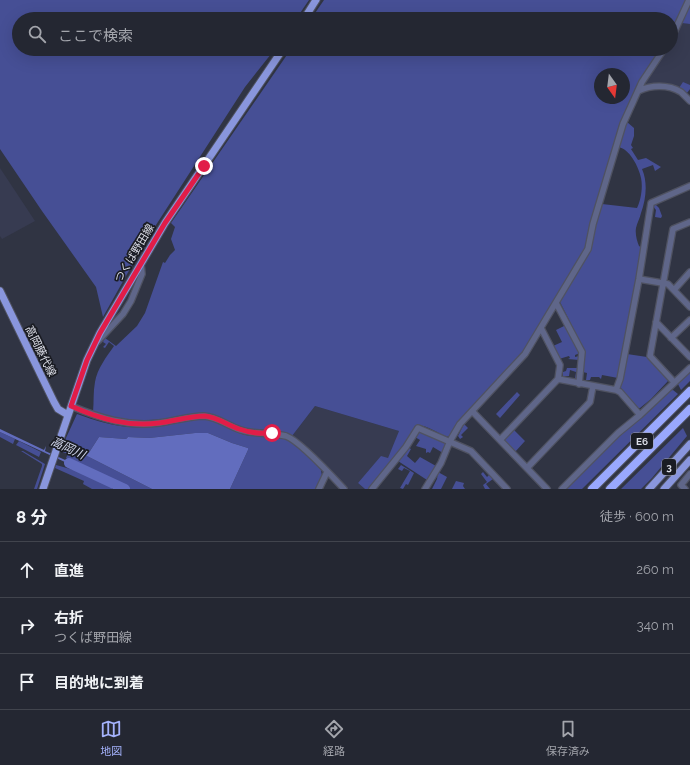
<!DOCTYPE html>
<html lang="ja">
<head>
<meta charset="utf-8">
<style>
  body { margin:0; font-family:Raleway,"Noto Sans JP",sans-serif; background:#30333e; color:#f1f3f6 }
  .compass { position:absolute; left:594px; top:68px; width:36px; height:36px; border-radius:50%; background:#242732; box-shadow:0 4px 16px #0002; rotate:166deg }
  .stop { position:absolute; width:12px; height:12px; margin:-9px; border:3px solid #e11d48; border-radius:50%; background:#fff }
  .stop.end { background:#e11d48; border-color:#fff; box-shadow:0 1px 4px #0008 }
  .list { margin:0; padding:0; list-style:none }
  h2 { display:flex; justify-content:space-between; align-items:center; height:52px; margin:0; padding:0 16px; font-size:17px }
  h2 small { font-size:13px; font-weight:400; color:#a3a5ac }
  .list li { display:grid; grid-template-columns:26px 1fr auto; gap:12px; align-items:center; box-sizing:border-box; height:56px; padding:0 16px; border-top:1px solid #41444d }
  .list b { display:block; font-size:15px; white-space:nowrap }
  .list p { margin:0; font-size:13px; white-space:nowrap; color:#a3a5ac }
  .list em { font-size:13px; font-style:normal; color:#a3a5ac }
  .icon { flex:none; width:22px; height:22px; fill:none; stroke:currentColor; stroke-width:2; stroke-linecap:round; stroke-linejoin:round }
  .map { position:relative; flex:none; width:690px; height:489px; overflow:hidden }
  .search { position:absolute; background:#242732; box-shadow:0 4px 16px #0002; left:12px; right:12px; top:12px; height:44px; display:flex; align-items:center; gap:10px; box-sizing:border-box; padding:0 14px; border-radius:22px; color:#a3a5ac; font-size:15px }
  .sheet { height:220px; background:#242732 }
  nav { display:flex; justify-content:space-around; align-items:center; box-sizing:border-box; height:56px; border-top:1px solid #41444d; background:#242732; font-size:11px; color:#a3a5ac }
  nav a { display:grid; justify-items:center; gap:2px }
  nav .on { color:#a4b2fc }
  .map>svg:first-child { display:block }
  .built { fill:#373b51 }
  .green { fill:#464f95; fill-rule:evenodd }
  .water { fill:#626dbe }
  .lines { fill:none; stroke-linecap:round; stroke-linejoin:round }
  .river { stroke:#626dbe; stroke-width:10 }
  .minor-casing { stroke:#4f5261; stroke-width:8 }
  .major-casing { stroke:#4f5261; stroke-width:9 }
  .highway-casing { stroke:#4f5261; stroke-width:10 }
  .minor { stroke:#5f6689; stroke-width:5.5 }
  .major { stroke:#8996dd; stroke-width:7 }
  .highway { stroke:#99a8fe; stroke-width:8 }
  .route { stroke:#e11d48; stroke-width:5 }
  .labels { text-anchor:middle; stroke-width:3.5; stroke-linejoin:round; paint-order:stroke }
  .shield { fill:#1a1c23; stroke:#a1a3ac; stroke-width:1 }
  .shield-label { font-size:10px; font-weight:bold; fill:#dbdde7 }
  .street-label { font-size:11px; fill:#dbdde7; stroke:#1a1c23 }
  .water-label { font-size:12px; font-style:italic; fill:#d3d8ee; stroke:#1a1c23 }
</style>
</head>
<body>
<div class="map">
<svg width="690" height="489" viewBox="0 0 690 489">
  <rect width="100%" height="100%" fill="#303443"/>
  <path class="built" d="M 680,23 L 690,24 L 690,90 L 686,94 L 682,89 L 666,85 L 645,86 L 643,84 L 666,49 L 671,49 L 671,42 Z
    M 0,168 L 35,221 L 2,239 L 0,236 Z
    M 315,406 L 399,431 L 388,459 L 358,483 L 365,489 L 349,489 L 306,446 L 292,436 Z"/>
  <path class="green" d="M 0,0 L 309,0 L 296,19 L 19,19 L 19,49 L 275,49 L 245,87 L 145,242 L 103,317 L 96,287 L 42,211 L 0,149 Z
    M 324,0 L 687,0 L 671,33 L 671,19 L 311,19 Z
    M 690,3 L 690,24 L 681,23 Z
    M 291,49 L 661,49 L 630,103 L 619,125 L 597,206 L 602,204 L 637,208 C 641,200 643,187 641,178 C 639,167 629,148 618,147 L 623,128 L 627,122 L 634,128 L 634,136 L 631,145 L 633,148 L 631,149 L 638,160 L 646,158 L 661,167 L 655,171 L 653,165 L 642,169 C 648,183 646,199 641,213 C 640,218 637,223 636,228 C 635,234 637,241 639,246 L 642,248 L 618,378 L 602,375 L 601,379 L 599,377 L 591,377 L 590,380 L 586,380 L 587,373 L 583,372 L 585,352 L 560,302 L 555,300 L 524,351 L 450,436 L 446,437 C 438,433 424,423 415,426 L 400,452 L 369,489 L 365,489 L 358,483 L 381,456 L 388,458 L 399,431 L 315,406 L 292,436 C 284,433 277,431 268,430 C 258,429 249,430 240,427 C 223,421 222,414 202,414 C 161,419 134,426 93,412 C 94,402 93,392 95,382 C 97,369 107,356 114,346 L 109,342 L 105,348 L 103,347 L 106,344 L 103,342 L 105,338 L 116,346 L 137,326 L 145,313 L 163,262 L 165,263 L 170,255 L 175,250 L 171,239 L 175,227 L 171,223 ZM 600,74 L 624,74 L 624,98 L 600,98 Z
    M 683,82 L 690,85 L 690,89 L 686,94 L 682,89 L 679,88 Z
    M 655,204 L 659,208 L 662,216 L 661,218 L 655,217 L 656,210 L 653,206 Z
    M 566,325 L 580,353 L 575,355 L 575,357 L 579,356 L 579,360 L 568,359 L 570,358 L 569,356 L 559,359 L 553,346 L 562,342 L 556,330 Z
    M 627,354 L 647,357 L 668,379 L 668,381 L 651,399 L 640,408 L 638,408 L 620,387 L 623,379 Z
    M 567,368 L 578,368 L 577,378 L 575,379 L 576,372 L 570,370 L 569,376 L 563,376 L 563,372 L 566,371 Z
    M 690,372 L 690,381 L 681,390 L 678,384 Z
    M 673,390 L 678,394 L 582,489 L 566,489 L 616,439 L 633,423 L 645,415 L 669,391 Z
    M 517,392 L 520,395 L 500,418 L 496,414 Z
    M 77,414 C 96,421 122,429 142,427 C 162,426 183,420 203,419 C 216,419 230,430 242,434 C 252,437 260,435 270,436 C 291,436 309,455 321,470 L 322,476 L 315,489 L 230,489 L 248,450 L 248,448 L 232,443 L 208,433 L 195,433 L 149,438 L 128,437 L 126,439 L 99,437 L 90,451 L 85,455 L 152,489 L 129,489 L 123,486 L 124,484 L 66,458 L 68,454 L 60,451 Z
    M 464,424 L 468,428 L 461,435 L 463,437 L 460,439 L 458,436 Z
    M 683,428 L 687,436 L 652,478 L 641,489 L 621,489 Z
    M 513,429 L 525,441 L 515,452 L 504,441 L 504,438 Z
    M 420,431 L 446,442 L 446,445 L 443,453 L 433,447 L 430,453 L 428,452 L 426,453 L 426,449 L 416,446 L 420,440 L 415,437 Z
    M 0,432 L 15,439 L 13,444 L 0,437 Z
    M 19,441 L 41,452 L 39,457 L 16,445 Z
    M 407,447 L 411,449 L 407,456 L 415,463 L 420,457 L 436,466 L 427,480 L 398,461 Z
    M 21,451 L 23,451 L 45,464 L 37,489 L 34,489 L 42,466 L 42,464 Z
    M 56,465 L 74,470 L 75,467 L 112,485 L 112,489 L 92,489 L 83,484 L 84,481 L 55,468 Z
    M 401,465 L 414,473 L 408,485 L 406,484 L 403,489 L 400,488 L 410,471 L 404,468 L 402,471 L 398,469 Z
    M 438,472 L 447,477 L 441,489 L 432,489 L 437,479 Z
    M 483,472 L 487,477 L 490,474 L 496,480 L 495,481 L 493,479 L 486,484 L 490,489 L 485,489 L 483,485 L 487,482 L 481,474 Z
    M 456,481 L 464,483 L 463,486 L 465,489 L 452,489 Z"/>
  <path class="water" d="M 0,429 L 44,450 L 46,446 L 45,451 L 81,467 L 81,470 L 68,464 L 66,467 L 67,463 L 0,432 Z
    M 195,433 L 208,433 L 232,443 L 248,448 L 248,450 L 230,489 L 152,489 L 85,455 L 90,451 L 99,437 L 126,439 L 128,437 L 149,438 Z"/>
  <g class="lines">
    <path class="river" d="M 69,463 L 125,489"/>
    <defs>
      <path id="minor" d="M 671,39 L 689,0
        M 638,91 C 651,85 668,84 681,92 C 684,95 687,98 690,101
        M 639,279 L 668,284 L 690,307
        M 674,290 L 690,272
        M 556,303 L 582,352 L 579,384
        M 656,322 L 690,357
        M 541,328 L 560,365 L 558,379
        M 671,338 L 690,320
        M 98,341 L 123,314 L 131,301 L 142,274 L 141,264
        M 674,382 L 650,356 L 673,229 L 690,222
        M 616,390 L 620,379 L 639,279 L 651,203 L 690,186
        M 71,406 C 100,418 127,427 159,423 C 174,421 190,416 204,416 C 218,417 228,426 241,430 C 256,435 271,432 286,436 C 300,441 332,476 344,489
        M 473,412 L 547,489
        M 500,440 L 558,379 L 616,390 L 620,392 L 640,415
        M 527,468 L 590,402 L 593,386
        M 319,489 L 327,472
        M 372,489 L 406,447 L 418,428 L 471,451 L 507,489
        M 425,489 L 441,463 L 450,441 L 460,424 L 525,354 L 588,249 L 593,224 L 623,124 L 642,82 L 664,49
        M 562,489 L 618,433 L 640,415 L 690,368
        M 685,489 L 681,485 L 690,474"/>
      <path id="major" d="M 304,19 L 316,0
        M 0,291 L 54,402 L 58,409 L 68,415
        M 43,489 L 87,360 L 100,333 L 165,223 L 283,49
        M 649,489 L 690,444
        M 664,489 L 690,460"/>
      <path id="highway" d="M 592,489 L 690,391
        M 610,489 L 690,409"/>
    </defs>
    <use href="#minor" class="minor-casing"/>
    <use href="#major" class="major-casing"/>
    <use href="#highway" class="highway-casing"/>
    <use href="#minor" class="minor"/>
    <use href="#major" class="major"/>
    <use href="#highway" class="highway"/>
  </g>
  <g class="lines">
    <path class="route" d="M 204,166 L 165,223 L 100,333 L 87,360 L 71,406 C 100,419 128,427 159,423 C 174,421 190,416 205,416 C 217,417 227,425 239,429 C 250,433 260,434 272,433"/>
  </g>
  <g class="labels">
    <g class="shield">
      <rect x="631" y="433" width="22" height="16" rx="3"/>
      <rect x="662" y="459" width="14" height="16" rx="3"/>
    </g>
    <g class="shield-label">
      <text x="642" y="445">E6</text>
      <text x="669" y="471">3</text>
    </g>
    <g class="street-label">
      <text transform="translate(134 253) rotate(-59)" y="4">つくば野田線</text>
      <text transform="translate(41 351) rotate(64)" y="4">高岡藤代線</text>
    </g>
    <g class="water-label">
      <text transform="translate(68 448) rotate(25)" y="4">高岡川</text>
    </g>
  </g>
</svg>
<svg class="compass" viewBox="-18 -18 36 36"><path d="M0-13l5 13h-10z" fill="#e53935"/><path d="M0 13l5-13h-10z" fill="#a3a5ac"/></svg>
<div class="stop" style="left:272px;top:433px"></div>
<div class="stop end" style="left:204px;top:166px"></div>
<div class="search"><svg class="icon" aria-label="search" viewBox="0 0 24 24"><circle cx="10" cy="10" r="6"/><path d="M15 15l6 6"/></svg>ここで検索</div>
</div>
<section class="sheet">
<h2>8 分<small>徒歩 · 600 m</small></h2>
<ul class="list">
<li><svg class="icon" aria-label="ahead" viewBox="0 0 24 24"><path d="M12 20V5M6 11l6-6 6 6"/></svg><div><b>直進</b></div><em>260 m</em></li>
<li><svg class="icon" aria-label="right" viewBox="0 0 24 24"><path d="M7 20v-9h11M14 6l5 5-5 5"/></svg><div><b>右折</b><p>つくば野田線</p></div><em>340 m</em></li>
<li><svg class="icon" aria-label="arrive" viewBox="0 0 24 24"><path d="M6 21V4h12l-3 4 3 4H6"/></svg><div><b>目的地に到着</b></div></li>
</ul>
</section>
<nav>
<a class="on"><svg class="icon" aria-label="map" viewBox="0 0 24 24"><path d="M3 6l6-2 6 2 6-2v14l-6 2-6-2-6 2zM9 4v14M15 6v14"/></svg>地図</a>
<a><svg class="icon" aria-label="directions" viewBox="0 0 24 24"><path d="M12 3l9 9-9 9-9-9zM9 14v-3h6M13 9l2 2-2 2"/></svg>経路</a>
<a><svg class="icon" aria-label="saved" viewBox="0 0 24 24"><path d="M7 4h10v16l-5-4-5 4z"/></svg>保存済み</a>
</nav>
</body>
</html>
